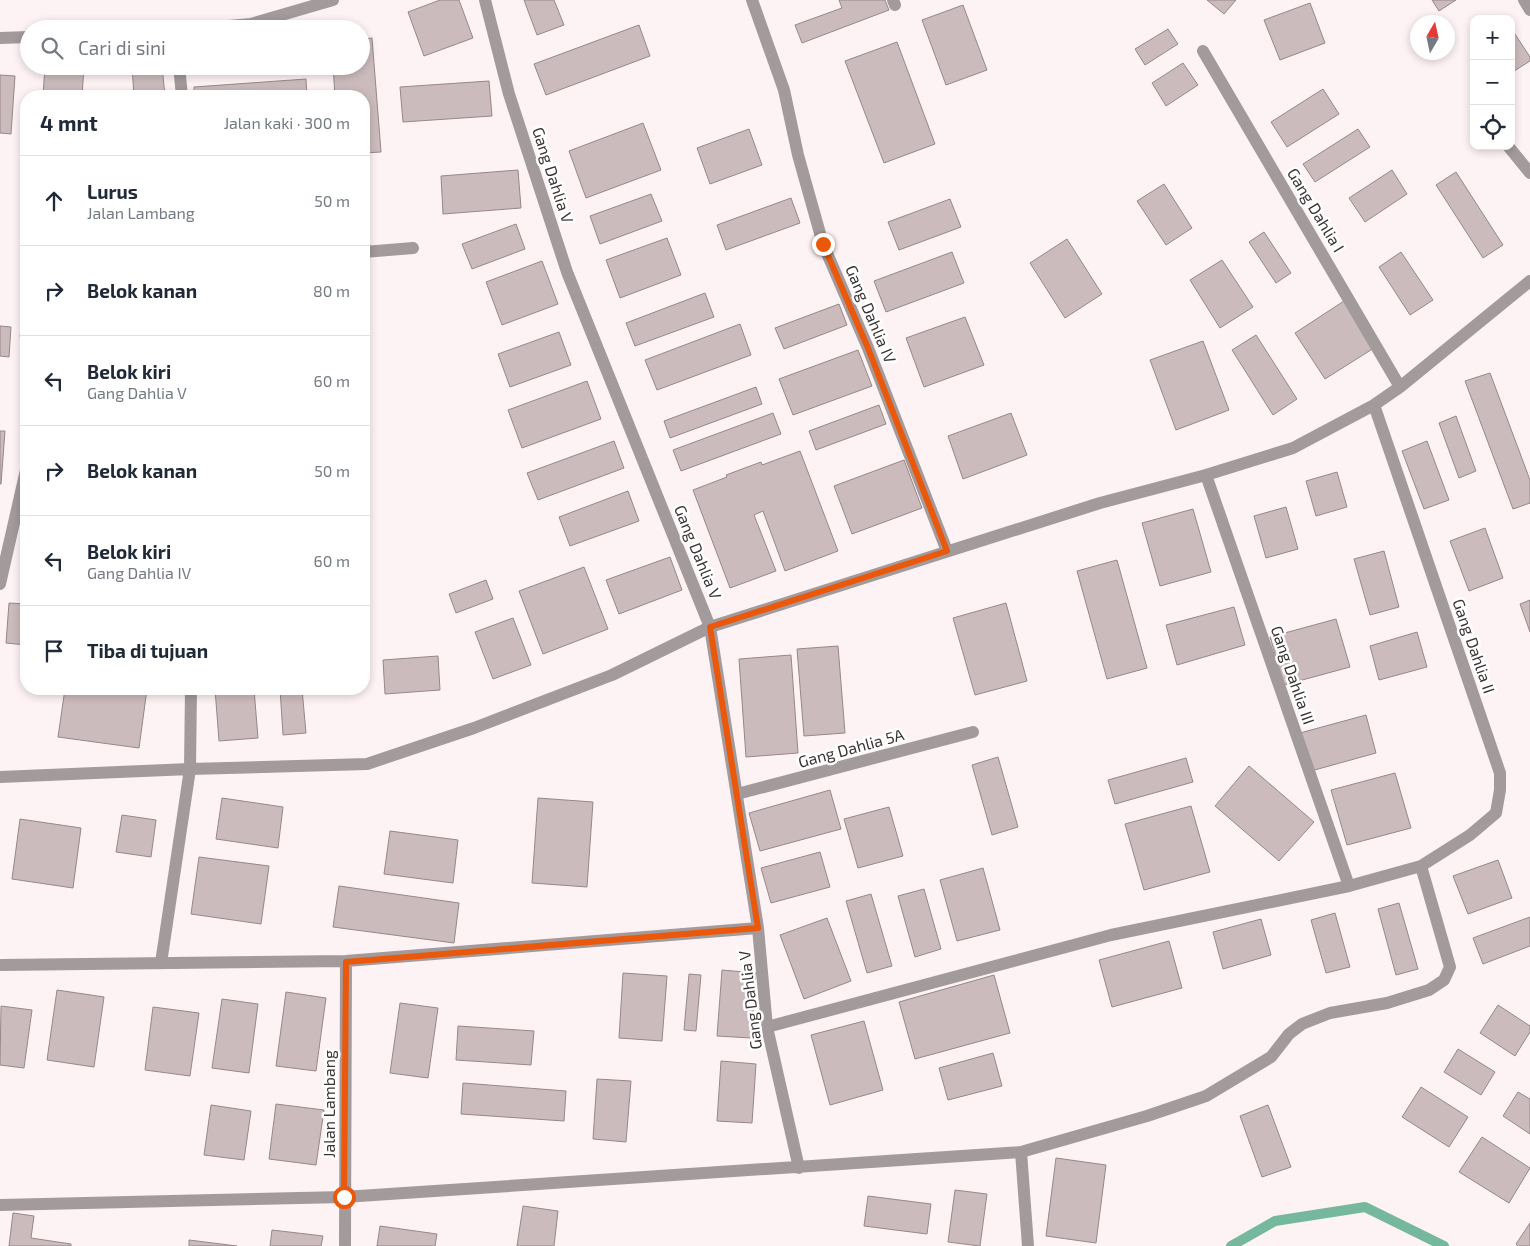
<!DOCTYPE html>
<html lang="id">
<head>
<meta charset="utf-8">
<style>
  body { margin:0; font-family:"Exo 2",sans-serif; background:#f6f6f7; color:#1f2937 }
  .controls { position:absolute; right:15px; top:15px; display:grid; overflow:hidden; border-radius:10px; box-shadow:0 2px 8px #0003 }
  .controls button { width:45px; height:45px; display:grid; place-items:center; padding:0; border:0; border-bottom:1px solid #e0e1e3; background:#fff; color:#1f2937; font:25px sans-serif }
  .compass { position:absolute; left:1410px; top:15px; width:45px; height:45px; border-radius:50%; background:#fff; box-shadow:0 2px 8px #0003; rotate:9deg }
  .stop { position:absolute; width:15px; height:15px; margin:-11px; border:4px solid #ea580c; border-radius:50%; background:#fff }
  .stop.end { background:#ea580c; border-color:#fff; box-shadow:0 1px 5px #0008 }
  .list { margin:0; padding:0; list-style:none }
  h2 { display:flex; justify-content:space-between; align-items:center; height:65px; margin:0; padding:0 20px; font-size:21px }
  h2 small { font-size:16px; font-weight:400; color:#747a83 }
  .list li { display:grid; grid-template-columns:32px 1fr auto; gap:15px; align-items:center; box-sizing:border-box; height:90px; padding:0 20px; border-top:1px solid #e0e1e3 }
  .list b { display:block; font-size:19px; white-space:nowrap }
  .list p { margin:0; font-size:16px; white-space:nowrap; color:#747a83 }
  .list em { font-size:16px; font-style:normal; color:#747a83 }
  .icon { flex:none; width:28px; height:28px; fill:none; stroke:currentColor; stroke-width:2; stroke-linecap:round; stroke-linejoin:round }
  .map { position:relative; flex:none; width:1530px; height:1246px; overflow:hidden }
  .search { position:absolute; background:#fff; box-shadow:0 2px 8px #0003; left:20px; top:20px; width:350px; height:55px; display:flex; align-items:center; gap:12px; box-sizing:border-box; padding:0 18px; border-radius:28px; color:#747a83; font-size:19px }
  .panel { position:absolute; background:#fff; box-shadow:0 2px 8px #0003; left:20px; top:90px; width:350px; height:605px; border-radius:20px }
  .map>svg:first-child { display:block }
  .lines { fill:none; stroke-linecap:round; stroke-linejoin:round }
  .stream { stroke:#76b89d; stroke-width:10 }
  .building { fill:#ccbbbc; stroke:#988789 }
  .lane { stroke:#a29a9b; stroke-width:12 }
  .street { stroke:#a29a9b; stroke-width:12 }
  .route { stroke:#ea580c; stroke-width:6 }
  .labels { text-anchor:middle; stroke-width:5; stroke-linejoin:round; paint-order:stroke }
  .street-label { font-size:16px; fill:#3b3435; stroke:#fff }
</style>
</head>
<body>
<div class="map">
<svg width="1530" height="1246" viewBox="0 0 1530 1246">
  <rect width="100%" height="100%" fill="#fef3f4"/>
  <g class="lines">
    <path class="stream" d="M 1231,1246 L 1275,1221 L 1365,1207 L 1444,1246"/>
  </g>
  <path class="building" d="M 440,0 L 459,0 L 473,38 L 424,56 L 408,12 Z
    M 524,0 L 554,0 L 564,25 L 537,35 Z
    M 839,0 L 885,0 L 889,10 L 802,43 L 795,25 L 842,8 Z
    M 1207,0 L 1236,0 L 1224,14 Z
    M 1432,0 L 1456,0 L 1439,11 Z
    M 1310,3 L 1325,43 L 1280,60 L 1264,20 Z
    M 963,5 L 987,70 L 946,85 L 922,20 Z
    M 639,25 L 650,56 L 546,95 L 534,64 Z
    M 1511,28 L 1530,57 L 1530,61 L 1511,73 Z
    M 1168,29 L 1178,44 L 1145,65 L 1135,49 Z
    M 372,38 L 381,152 L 364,153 L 364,96 L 335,96 L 333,66 L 361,66 L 361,39 Z
    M 897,42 L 935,144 L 884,163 L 845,61 Z
    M 1183,63 L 1198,85 L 1166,106 L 1152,83 Z
    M 45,66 L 84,66 L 82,96 L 43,96 Z
    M 132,66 L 162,66 L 165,96 L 134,96 Z
    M 0,75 L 15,76 L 11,134 L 0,133 Z
    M 306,79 L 307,96 L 194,96 L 194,87 Z
    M 489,81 L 492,116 L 403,122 L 400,87 Z
    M 1323,89 L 1339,114 L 1287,147 L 1271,122 Z
    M 643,123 L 661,170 L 586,198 L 569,151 Z
    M 749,129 L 762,165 L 710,184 L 697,148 Z
    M 1358,129 L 1370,147 L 1315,182 L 1303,164 Z
    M 518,170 L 521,208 L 443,214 L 441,176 Z
    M 1392,170 L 1407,194 L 1365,222 L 1349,198 Z
    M 1456,172 L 1503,245 L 1483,258 L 1436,185 Z
    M 1164,184 L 1192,228 L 1166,245 L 1137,201 Z
    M 651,194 L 662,221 L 600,244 L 590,216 Z
    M 791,198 L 800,223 L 726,250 L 717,225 Z
    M 950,199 L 961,227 L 899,250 L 888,222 Z
    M 516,224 L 525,249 L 472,269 L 462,244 Z
    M 1264,232 L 1291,273 L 1276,283 L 1249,242 Z
    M 667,238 L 681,275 L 620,298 L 606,260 Z
    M 1067,239 L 1102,294 L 1065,318 L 1030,263 Z
    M 952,252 L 964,283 L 886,312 L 874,281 Z
    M 1401,252 L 1433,300 L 1410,315 L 1379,267 Z
    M 1222,260 L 1253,307 L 1220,328 L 1190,280 Z
    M 542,261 L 558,304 L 502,325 L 486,282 Z
    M 705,293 L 714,317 L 635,346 L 626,323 Z
    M 1344,301 L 1374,348 L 1325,379 L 1295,333 Z
    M 839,304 L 847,325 L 784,349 L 775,328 Z
    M 24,307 L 26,307 L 26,338 L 20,337 Z
    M 965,317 L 984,365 L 924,387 L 906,338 Z
    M 740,324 L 751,355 L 657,390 L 645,360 Z
    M 0,326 L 11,327 L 9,357 L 0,356 Z
    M 559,332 L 571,365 L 510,387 L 498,354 Z
    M 1256,335 L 1297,399 L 1273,415 L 1232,350 Z
    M 1203,341 L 1229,410 L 1176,430 L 1150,360 Z
    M 858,350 L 872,386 L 793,415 L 779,379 Z
    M 1490,373 L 1530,480 L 1530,503 L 1513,509 L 1465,381 Z
    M 587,381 L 601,419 L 522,448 L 508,410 Z
    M 756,387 L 762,404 L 670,438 L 664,421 Z
    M 879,405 L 886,424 L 816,450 L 809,431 Z
    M 773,413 L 781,434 L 681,471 L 673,450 Z
    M 1011,413 L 1027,455 L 963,479 L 948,436 Z
    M 1456,416 L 1476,471 L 1459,478 L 1439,423 Z
    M 0,431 L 5,431 L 1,484 L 0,484 Z
    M 614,441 L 624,468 L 538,500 L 527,473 Z
    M 1427,441 L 1449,500 L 1424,509 L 1402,451 Z
    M 800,451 L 838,551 L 785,571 L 763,511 L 754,515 L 776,571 L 730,588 L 693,490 L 727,477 L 726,475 L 761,462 L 762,465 Z
    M 904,460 L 922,508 L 852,534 L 834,486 Z
    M 1337,472 L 1347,507 L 1316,516 L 1306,481 Z
    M 628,491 L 639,521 L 570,546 L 559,517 Z
    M 1286,507 L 1298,549 L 1266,558 L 1254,516 Z
    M 1193,509 L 1211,572 L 1160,586 L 1142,523 Z
    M 1485,528 L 1503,578 L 1469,591 L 1450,541 Z
    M 1384,551 L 1399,607 L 1370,615 L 1354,559 Z
    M 670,557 L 682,590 L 619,614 L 606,580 Z
    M 1117,560 L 1147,668 L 1107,679 L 1077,571 Z
    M 584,567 L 608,629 L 543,654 L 519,591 Z
    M 486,580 L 493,599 L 456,613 L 449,594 Z
    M 1530,600 L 1530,632 L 1520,604 Z
    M 9,603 L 26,604 L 26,645 L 6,643 Z
    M 1006,603 L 1027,681 L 975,695 L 953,618 Z
    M 1234,607 L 1245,645 L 1177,665 L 1166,625 Z
    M 513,618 L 531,665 L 493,679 L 475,632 Z
    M 1336,619 L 1350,667 L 1284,685 L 1270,637 Z
    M 1417,632 L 1427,667 L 1379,680 L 1370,646 Z
    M 838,646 L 845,733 L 804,736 L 797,649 Z
    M 791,655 L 798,753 L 746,757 L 739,659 Z
    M 438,656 L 440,690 L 385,694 L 383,660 Z
    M 65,689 L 147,689 L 139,748 L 58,737 Z
    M 215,689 L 254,689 L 258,738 L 219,741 Z
    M 280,689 L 302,689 L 306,733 L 283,735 Z
    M 1366,715 L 1376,753 L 1311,771 L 1300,733 Z
    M 998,757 L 1018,827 L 992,835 L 972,765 Z
    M 1186,758 L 1193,782 L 1115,804 L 1108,780 Z
    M 1249,766 L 1314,822 L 1279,861 L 1215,806 Z
    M 1395,773 L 1411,828 L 1347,845 L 1331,790 Z
    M 830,790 L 841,829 L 760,851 L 749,813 Z
    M 222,798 L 283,807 L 278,848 L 216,839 Z
    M 538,798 L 593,802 L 587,887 L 532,883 Z
    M 1191,806 L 1210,872 L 1144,890 L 1125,824 Z
    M 889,807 L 903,856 L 858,868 L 844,819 Z
    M 122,815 L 156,820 L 151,857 L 116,852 Z
    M 20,819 L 81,828 L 73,888 L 12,879 Z
    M 390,831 L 458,840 L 453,883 L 384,874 Z
    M 820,852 L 830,887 L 771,903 L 761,868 Z
    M 199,857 L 269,866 L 261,924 L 191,914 Z
    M 1498,860 L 1512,898 L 1468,914 L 1453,876 Z
    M 983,868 L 1000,930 L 957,941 L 940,880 Z
    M 339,886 L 459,903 L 454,943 L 333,927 Z
    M 924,889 L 941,949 L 915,957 L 898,896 Z
    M 871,894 L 892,966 L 867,973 L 846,901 Z
    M 1399,903 L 1418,969 L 1396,975 L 1378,909 Z
    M 1335,913 L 1350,967 L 1326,973 L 1311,920 Z
    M 1530,917 L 1530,946 L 1483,964 L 1473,938 Z
    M 827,918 L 851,981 L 804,999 L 780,935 Z
    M 1261,919 L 1271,955 L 1223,969 L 1213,932 Z
    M 1169,941 L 1182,988 L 1112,1007 L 1099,960 Z
    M 722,970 L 756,973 L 751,1038 L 717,1036 Z
    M 623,973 L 667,976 L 662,1041 L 619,1038 Z
    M 689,974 L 701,975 L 696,1031 L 684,1030 Z
    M 994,975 L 1010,1033 L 915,1059 L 899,1002 Z
    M 57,990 L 104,997 L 94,1067 L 47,1060 Z
    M 286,992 L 326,998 L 316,1071 L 276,1066 Z
    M 222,999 L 258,1004 L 249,1073 L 212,1068 Z
    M 400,1003 L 438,1008 L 428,1078 L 390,1073 Z
    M 1498,1005 L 1530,1026 L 1530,1032 L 1515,1056 L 1480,1033 Z
    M 1,1006 L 32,1010 L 24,1068 L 0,1065 Z
    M 153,1007 L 199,1013 L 190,1076 L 145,1070 Z
    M 864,1021 L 883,1090 L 830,1105 L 811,1035 Z
    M 458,1026 L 534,1031 L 531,1065 L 456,1060 Z
    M 1458,1049 L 1495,1072 L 1481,1095 L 1444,1072 Z
    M 993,1053 L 1002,1086 L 948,1100 L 939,1068 Z
    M 721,1061 L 756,1064 L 752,1123 L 717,1121 Z
    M 597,1079 L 631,1081 L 626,1142 L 593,1139 Z
    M 463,1083 L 566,1091 L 564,1121 L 461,1114 Z
    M 1421,1087 L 1468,1117 L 1449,1147 L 1402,1117 Z
    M 1518,1092 L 1530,1099 L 1530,1134 L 1503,1116 Z
    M 276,1104 L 324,1110 L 316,1165 L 269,1159 Z
    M 211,1105 L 251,1111 L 244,1160 L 204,1155 Z
    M 1268,1105 L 1291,1167 L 1262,1177 L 1240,1116 Z
    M 1482,1137 L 1530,1168 L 1509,1203 L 1459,1172 Z
    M 1056,1158 L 1106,1165 L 1096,1243 L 1046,1236 Z
    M 955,1190 L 987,1194 L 980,1246 L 948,1242 Z
    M 868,1196 L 931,1204 L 927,1234 L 864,1226 Z
    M 523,1206 L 558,1211 L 554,1246 L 517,1246 Z
    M 13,1213 L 34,1216 L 31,1238 L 71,1244 L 71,1246 L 9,1246 Z
    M 1530,1223 L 1530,1246 L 1518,1246 L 1516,1244 Z
    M 380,1226 L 437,1234 L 435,1246 L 377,1246 Z
    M 272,1230 L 323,1236 L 321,1246 L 270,1246 Z
    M 189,1240 L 237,1246 L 189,1246 Z"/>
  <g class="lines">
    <path class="lane" d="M 1508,146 L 1530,173"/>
    <path class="street" d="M 485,0 L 509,94 L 567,272 L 710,627 L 758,928 L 767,1027 L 799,1168
      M 752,0 L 784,90 L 798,155 L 823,244 L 868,348 L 947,551
      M 893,0 L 895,5
      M 1524,0 L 1530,10
      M 195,29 L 251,24 L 333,0
      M 0,38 L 29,37
      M 1203,51 L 1400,387
      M 179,66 L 182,96
      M 364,252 L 413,248
      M 1206,475 L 1349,886
      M 0,584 L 26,470
      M 0,777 L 190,769 L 367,764 L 474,728 L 612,675 L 710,627 L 1100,503 L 1206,475 L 1293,448 L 1374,405 L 1400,387 L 1530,281
      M 737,794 L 973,732
      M 161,963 L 190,769 L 191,689
      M 0,965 L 346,961 L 758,928
      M 767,1027 L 1111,935 L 1349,886 L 1421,866 L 1470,835 L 1496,813 L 1500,790 L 1500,773 L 1374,405
      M 1021,1152 L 1028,1246
      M 0,1205 L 344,1197 L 1021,1152 L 1147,1116 L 1206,1096 L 1271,1057 L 1289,1034 L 1302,1024 L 1330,1013 L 1387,1003 L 1429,990 L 1444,980 L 1450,967 L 1421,866
      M 345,1246 L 346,961"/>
  </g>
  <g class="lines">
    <path class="route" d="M 344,1197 L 346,962 L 758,928 L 710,627 L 947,551 L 868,348 L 823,244"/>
  </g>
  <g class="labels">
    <g class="street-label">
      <text transform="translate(553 175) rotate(72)" y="6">Gang Dahlia V</text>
      <text transform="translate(1316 210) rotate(59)" y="6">Gang Dahlia I</text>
      <text transform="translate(871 314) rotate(67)" y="6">Gang Dahlia IV</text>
      <text transform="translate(698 552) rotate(68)" y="6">Gang Dahlia V</text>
      <text transform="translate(1474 646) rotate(71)" y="6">Gang Dahlia II</text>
      <text transform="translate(1293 675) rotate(71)" y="6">Gang Dahlia III</text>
      <text transform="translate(851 748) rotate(-15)" y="6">Gang Dahlia 5A</text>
      <text transform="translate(750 1000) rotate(-97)" y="6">Gang Dahlia V</text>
      <text transform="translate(329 1104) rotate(-90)" y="6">Jalan Lambang</text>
    </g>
  </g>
</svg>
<div class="controls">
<button>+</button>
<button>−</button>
<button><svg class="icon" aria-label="locate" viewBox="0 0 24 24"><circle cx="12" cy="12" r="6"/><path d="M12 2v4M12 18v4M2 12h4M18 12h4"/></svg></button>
</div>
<svg class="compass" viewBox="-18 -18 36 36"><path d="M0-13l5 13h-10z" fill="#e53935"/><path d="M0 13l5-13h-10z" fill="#747a83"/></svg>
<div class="stop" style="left:344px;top:1197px"></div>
<div class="stop end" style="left:823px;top:244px"></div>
<div class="search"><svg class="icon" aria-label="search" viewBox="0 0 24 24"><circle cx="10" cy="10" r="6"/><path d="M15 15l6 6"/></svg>Cari di sini</div>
<section class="panel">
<h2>4 mnt<small>Jalan kaki · 300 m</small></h2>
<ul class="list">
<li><svg class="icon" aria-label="ahead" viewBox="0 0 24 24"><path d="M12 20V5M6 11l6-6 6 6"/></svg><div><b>Lurus</b><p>Jalan Lambang</p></div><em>50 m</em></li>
<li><svg class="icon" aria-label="right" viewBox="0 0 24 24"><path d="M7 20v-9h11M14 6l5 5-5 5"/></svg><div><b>Belok kanan</b></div><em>80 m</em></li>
<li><svg class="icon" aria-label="left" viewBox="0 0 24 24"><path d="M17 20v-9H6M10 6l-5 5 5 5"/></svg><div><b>Belok kiri</b><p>Gang Dahlia V</p></div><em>60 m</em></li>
<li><svg class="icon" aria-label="right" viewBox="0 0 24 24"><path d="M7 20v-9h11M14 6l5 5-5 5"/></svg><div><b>Belok kanan</b></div><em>50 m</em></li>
<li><svg class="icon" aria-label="left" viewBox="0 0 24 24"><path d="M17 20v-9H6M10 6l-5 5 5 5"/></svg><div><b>Belok kiri</b><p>Gang Dahlia IV</p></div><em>60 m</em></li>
<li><svg class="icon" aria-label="arrive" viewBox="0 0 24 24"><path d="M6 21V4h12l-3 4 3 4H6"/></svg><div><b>Tiba di tujuan</b></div></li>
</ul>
</section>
</div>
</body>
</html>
